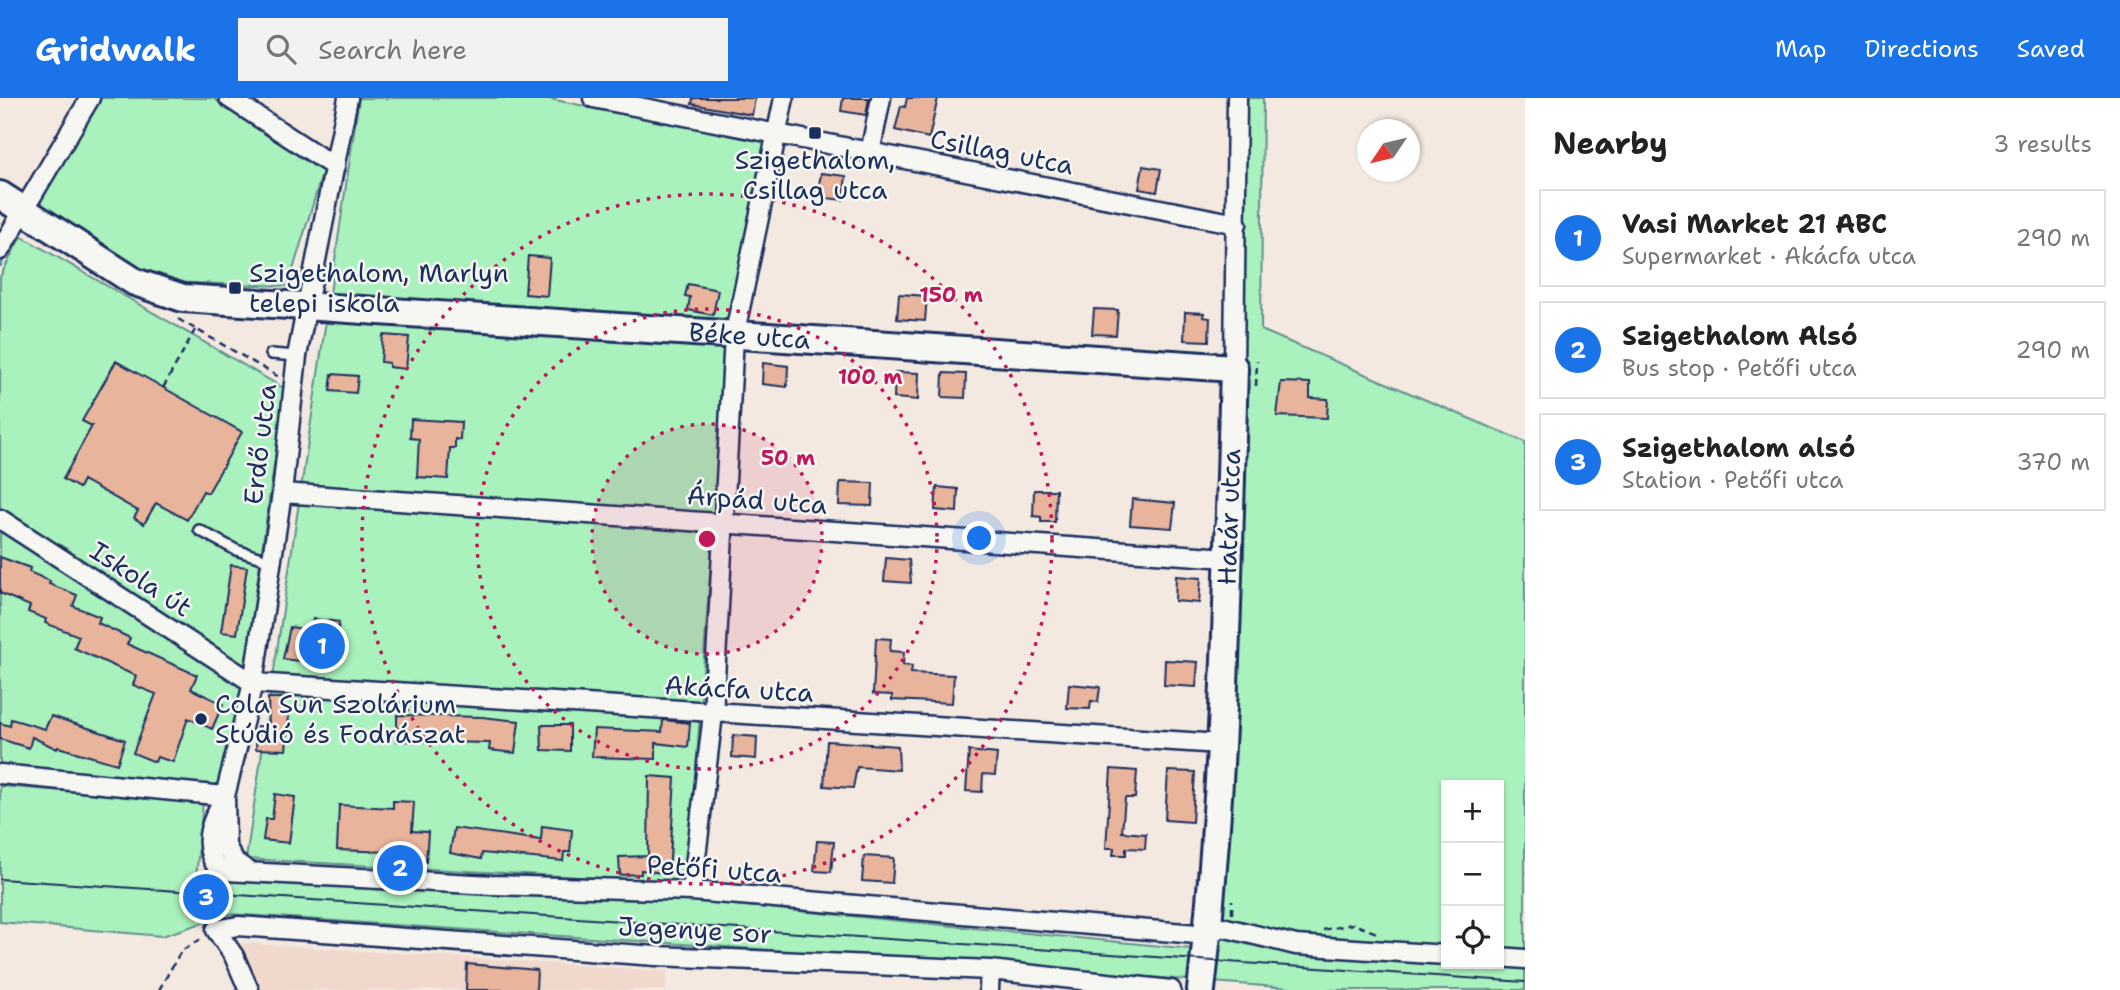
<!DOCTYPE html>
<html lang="en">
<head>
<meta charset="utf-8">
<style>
  body { margin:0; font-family:"Shantell Sans",sans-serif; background:#f2f2f2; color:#222 }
  .controls { position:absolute; right:21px; bottom:21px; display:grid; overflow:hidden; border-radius:0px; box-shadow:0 2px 5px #0004 }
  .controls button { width:63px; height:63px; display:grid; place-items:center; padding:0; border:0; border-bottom:2px solid #e0e0e0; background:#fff; color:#222; font:35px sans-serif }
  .compass { position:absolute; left:1357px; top:21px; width:63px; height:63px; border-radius:50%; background:#fff; box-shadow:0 2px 5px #0004; rotate:235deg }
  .you { position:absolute; left:980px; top:441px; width:24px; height:24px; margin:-18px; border:5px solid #fff; border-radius:50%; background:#1a73e8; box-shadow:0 0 0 10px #1a73e833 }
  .badge { display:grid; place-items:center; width:46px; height:46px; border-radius:50%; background:#1a73e8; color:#fff; font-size:23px; font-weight:700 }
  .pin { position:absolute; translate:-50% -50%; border:4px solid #fff; box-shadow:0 2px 7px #0006 }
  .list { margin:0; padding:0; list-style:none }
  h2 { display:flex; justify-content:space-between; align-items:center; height:91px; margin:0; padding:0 28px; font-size:30px }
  h2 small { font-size:23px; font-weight:400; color:#767676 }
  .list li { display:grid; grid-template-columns:46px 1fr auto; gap:21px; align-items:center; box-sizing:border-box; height:98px; margin:0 14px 14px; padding:0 14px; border:2px solid #e0e0e0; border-radius:0px }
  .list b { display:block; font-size:26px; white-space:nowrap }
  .list p { margin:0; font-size:23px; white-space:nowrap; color:#767676 }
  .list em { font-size:23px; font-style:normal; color:#767676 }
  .icon { flex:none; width:38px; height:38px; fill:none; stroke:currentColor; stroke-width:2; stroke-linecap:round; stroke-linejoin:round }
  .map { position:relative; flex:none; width:1525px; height:892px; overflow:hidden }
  header { display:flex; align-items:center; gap:42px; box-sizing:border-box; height:98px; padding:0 35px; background:#1a73e8; color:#fff }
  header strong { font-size:33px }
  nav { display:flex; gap:38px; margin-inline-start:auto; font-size:24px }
  .search { width:490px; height:63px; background:#f2f2f2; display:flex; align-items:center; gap:18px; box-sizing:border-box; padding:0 24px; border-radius:0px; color:#767676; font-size:26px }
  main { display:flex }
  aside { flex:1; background:#fff }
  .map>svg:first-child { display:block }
  .built { fill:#f0d9cc }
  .green { fill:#a9f1bd; stroke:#62908e; stroke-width:2; fill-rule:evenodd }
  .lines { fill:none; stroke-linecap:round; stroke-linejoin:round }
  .stream { stroke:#5890a9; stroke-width:4.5 }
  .building { fill:#e8b49b; stroke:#1b2f5e; stroke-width:2 }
  .lane-casing { stroke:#1b2f5e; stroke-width:14 }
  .street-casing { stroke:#1b2f5e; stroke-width:23 }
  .secondary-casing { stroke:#1b2f5e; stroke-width:32 }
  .path { stroke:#1b2f5e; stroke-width:2.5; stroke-dasharray:7 5; stroke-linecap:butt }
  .lane { stroke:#f6f6f2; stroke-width:9 }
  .street { stroke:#f6f6f2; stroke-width:18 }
  .secondary { stroke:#f6f6f2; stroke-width:26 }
  .tram { stroke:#1b2f5e; stroke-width:2 }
  .ring { fill:none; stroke:#c2185b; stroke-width:3.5; stroke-dasharray:3.5 7 }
  .poi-dot { fill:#1b2f5e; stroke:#f6f6f2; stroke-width:2.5 }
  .labels { text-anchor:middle; stroke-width:5; stroke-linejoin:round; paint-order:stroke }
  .street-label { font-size:26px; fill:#1b2f5e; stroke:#f6f6f2 }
  .poi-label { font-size:26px; fill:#1b2f5e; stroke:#f6f6f2; text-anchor:start }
  .centre { fill:#c2185b; stroke:#f6f6f2; stroke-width:3.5 }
  .ring-label { font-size:21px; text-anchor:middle; font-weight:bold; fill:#c2185b; stroke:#f6f6f2; stroke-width:5; stroke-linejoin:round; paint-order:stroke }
</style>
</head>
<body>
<header>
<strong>Gridwalk</strong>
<div class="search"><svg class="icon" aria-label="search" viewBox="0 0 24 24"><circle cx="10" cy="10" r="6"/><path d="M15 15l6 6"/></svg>Search here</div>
<nav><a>Map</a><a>Directions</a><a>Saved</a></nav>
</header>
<main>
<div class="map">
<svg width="1525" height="892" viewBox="0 0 1525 892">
  <rect width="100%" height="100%" fill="#f3e9e1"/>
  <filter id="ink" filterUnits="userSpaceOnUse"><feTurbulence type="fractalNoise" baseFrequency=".0143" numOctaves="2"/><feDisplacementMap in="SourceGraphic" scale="14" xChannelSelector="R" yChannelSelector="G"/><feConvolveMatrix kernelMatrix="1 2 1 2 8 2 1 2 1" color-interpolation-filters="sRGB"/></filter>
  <g filter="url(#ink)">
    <path class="built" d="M 241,845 L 667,873 L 666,892 L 258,892 Z"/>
    <path class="green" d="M 100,0 L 213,0 L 323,73 L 288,188 L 160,184 L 36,103 Z
      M 359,0 L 545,0 L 766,44 L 726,249 L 688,785 L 246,761 Z
      M 1247,0 L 1263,0 L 1261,232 L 1525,344 L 1525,892 L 1315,892 L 981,866 L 230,816 L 162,838 L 0,824 L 0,688 L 203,704 L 196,781 L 685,802 L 1212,853 L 1243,225 ZM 1446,687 L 1499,687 L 1499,866 L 1446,866 Z
      M 21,138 L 285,291 L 245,570 L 0,409 L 0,179 Z
      M 0,427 L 253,585 L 221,698 L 0,678 Z"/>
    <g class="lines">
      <path class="stream" d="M 0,167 L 6,155"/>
    </g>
    <path class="building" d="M 693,0 L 755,0 L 752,17 L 692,6 Z
      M 843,0 L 869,0 L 866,17 L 841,13 Z
      M 907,0 L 938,0 L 929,40 L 895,32 L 901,8 L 905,9 Z
      M 1143,68 L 1161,71 L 1157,94 L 1139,91 Z
      M 821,75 L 846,78 L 843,102 L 817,99 Z
      M 528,158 L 550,160 L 547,198 L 525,196 Z
      M 688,186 L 718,192 L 713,217 L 688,212 L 690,199 L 685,198 Z
      M 899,196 L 927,198 L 925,223 L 897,221 Z
      M 1094,211 L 1118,212 L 1116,237 L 1092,236 Z
      M 1185,214 L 1204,215 L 1203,219 L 1210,220 L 1209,243 L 1184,242 Z
      M 383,237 L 409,239 L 406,271 L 389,269 L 389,265 L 381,264 Z
      M 116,263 L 242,334 L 208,395 L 203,393 L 187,422 L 156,405 L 144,426 L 134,420 L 138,413 L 83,382 L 79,390 L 63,381 L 92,328 L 82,323 Z
      M 763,265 L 788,268 L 787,289 L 762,286 Z
      M 895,274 L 919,275 L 918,302 L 894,300 Z
      M 943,275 L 966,276 L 965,300 L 942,299 Z
      M 332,276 L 358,278 L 356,295 L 330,293 Z
      M 1281,284 L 1310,285 L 1310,300 L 1328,301 L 1327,320 L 1277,318 Z
      M 411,321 L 461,324 L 460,342 L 455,341 L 455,350 L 450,350 L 448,381 L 417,379 L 419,341 L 410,340 Z
      M 840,384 L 873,385 L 872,408 L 839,407 Z
      M 937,389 L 958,391 L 957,414 L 935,412 Z
      M 1034,392 L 1056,392 L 1055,424 L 1041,424 L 1041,419 L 1033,418 Z
      M 1132,401 L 1175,405 L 1172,430 L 1130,427 Z
      M 0,459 L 30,470 L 29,474 L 50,483 L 49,486 L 77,497 L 73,508 L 100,519 L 98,525 L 130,540 L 127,546 L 197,577 L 191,591 L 223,606 L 212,631 L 188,620 L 173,664 L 157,659 L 155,664 L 133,655 L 156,596 L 133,587 L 136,578 L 74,550 L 79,538 L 45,525 L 46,521 L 28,514 L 30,508 L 0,495 Z
      M 886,460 L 909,462 L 911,485 L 884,483 Z
      M 231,467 L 247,469 L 237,536 L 221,534 Z
      M 1176,478 L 1201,480 L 1199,505 L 1175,503 Z
      M 313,521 L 339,524 L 334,562 L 307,558 L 306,564 L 283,561 L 290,529 L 311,532 Z
      M 876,540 L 891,541 L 890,553 L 904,554 L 903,567 L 912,568 L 911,575 L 954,577 L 952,605 L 892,602 L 892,597 L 873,596 Z
      M 1165,562 L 1198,564 L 1196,589 L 1164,587 Z
      M 1069,586 L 1100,589 L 1098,604 L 1091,603 L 1090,611 L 1067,610 Z
      M 268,600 L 283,600 L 283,617 L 289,617 L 286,652 L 256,651 L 257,628 L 269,629 Z
      M 397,617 L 482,619 L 519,623 L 515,655 L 489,652 L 490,645 L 397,643 Z
      M 51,618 L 125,642 L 117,666 L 58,649 L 57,651 L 32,639 L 29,650 L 0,641 L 0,625 L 10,628 L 11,621 L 45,631 Z
      M 663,622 L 690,625 L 688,649 L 656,645 L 656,661 L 592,659 L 594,631 L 662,634 Z
      M 541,627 L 570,627 L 570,653 L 542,652 Z
      M 733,637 L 757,639 L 756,661 L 732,659 Z
      M 827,643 L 898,648 L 899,672 L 857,669 L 853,690 L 824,688 Z
      M 969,653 L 997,656 L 995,677 L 983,676 L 982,694 L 966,693 Z
      M 1111,671 L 1137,673 L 1135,700 L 1125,700 L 1122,734 L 1146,736 L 1145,751 L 1126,750 L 1126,757 L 1113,757 L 1114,750 L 1106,750 Z
      M 1168,673 L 1195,674 L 1192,724 L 1165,722 Z
      M 649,678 L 675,680 L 669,776 L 641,772 L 641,776 L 620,777 L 619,759 L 648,758 Z
      M 275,696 L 295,699 L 289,745 L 263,742 L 266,721 L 272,721 Z
      M 393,703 L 414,704 L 412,733 L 428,734 L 426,764 L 389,762 L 390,754 L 337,752 L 339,707 L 393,710 Z
      M 542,728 L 572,732 L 570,754 L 564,754 L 563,763 L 482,755 L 481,761 L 450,755 L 454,730 L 541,742 Z
      M 817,743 L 834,744 L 831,774 L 814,773 Z
      M 864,758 L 894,760 L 892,785 L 862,783 Z
      M 467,866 L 537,872 L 536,892 L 466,892 Z"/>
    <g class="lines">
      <defs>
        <path id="lane" d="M 271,256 L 297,258
          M 199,432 L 236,452 L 271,463"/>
        <path id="street" d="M 229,0 L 335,69
          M 593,0 L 1237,126
          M 870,55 L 881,0
          M 0,152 L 90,0
          M 1234,270 L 1237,0
          M 282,395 L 1228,460
          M 0,421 L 253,585 L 1221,646
          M 0,676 L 225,698
          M 225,698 C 212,722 200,744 217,769 L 226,773 L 493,787 L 692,793 L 1208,837 L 1222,829 L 1296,847 L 1446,857
          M 250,774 L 235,764 L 226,748 L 225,698 L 253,585 L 282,395 L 297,258 L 348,0
          M 692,793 L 713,616 L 734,239 L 784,0
          M 1499,859 L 1525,861
          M 249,892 L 234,858 L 216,832 L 238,828 L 656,858 L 990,872 L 1171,892
          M 989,892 L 990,872"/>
        <g id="secondary">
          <path id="s1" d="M 0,97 L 135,184 L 183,200 L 1234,270 C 1228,477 1225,686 1201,892"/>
        </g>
      </defs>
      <use href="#lane" class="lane-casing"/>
      <use href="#street" class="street-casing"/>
      <use href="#secondary" class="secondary-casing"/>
      <path class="path" d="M 178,221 L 279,279
        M 1256,288 L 1257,263
        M 163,290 L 195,232
        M 1232,816 L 1232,802
        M 214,817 L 216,785
        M 1323,832 L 1353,826 L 1377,835
        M 159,892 L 181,853 L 203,840"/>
      <use href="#lane" class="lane"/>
      <use href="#street" class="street"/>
      <use href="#secondary" class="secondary"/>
      <path class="tram" d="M 0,781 L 1525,884"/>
    </g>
  </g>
  <circle cx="707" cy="441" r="115" fill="#c2185b" fill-opacity=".12"/>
  <g class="ring">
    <circle cx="707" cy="441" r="115"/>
    <circle cx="707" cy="441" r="230"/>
    <circle cx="707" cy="441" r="345"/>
  </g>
  <g class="poi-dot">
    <rect x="808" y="28" width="14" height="14" rx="3.5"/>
    <rect x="228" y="183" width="14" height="14" rx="3.5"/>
    <circle cx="201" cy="621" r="7"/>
  </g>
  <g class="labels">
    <g class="street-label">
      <text transform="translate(1002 54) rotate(11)" y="9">Csillag utca</text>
      <text dy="9" stroke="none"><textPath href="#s1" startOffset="779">Béke utca</textPath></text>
      <text transform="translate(260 346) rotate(-83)" y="9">Erdő utca</text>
      <text transform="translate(757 402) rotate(4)" y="9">Árpád utca</text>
      <text transform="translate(1229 419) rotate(-88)" y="9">Határ utca</text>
      <text transform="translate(141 481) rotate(33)" y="9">Iskola út</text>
      <text transform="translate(739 591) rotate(3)" y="9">Akácfa utca</text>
      <text transform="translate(714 771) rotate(4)" y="9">Petőfi utca</text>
      <text transform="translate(695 832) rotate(3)" y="9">Jegenye sor</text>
    </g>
    <g class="poi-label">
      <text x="815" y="71" text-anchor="middle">Szigethalom,<tspan x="815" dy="30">Csillag utca</tspan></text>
      <text x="249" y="184">Szigethalom, Marlyn<tspan x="249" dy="30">telepi iskola</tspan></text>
      <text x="215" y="615">Cola Sun Szolárium<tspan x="215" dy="30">Stúdió és Fodrászat</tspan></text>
    </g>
  </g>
  <circle cx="707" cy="441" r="10" class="centre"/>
  <g class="ring-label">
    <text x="951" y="204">150 m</text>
    <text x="870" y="286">100 m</text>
    <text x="788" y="367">50 m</text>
  </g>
</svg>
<div class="controls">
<button>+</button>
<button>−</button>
<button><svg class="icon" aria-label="locate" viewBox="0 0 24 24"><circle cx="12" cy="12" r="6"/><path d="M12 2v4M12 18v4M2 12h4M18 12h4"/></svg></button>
</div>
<svg class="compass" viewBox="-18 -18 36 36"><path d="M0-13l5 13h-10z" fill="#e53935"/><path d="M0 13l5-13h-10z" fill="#767676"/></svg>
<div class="you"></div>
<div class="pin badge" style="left:322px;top:548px">1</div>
<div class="pin badge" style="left:400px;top:770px">2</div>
<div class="pin badge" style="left:206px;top:799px">3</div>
</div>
<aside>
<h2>Nearby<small>3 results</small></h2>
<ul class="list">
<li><span class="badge">1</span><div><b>Vasi Market 21 ABC</b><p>Supermarket · Akácfa utca</p></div><em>290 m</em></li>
<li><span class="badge">2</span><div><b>Szigethalom Alsó</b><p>Bus stop · Petőfi utca</p></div><em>290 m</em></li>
<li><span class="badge">3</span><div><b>Szigethalom alsó</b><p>Station · Petőfi utca</p></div><em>370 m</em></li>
</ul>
</aside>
</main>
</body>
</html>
